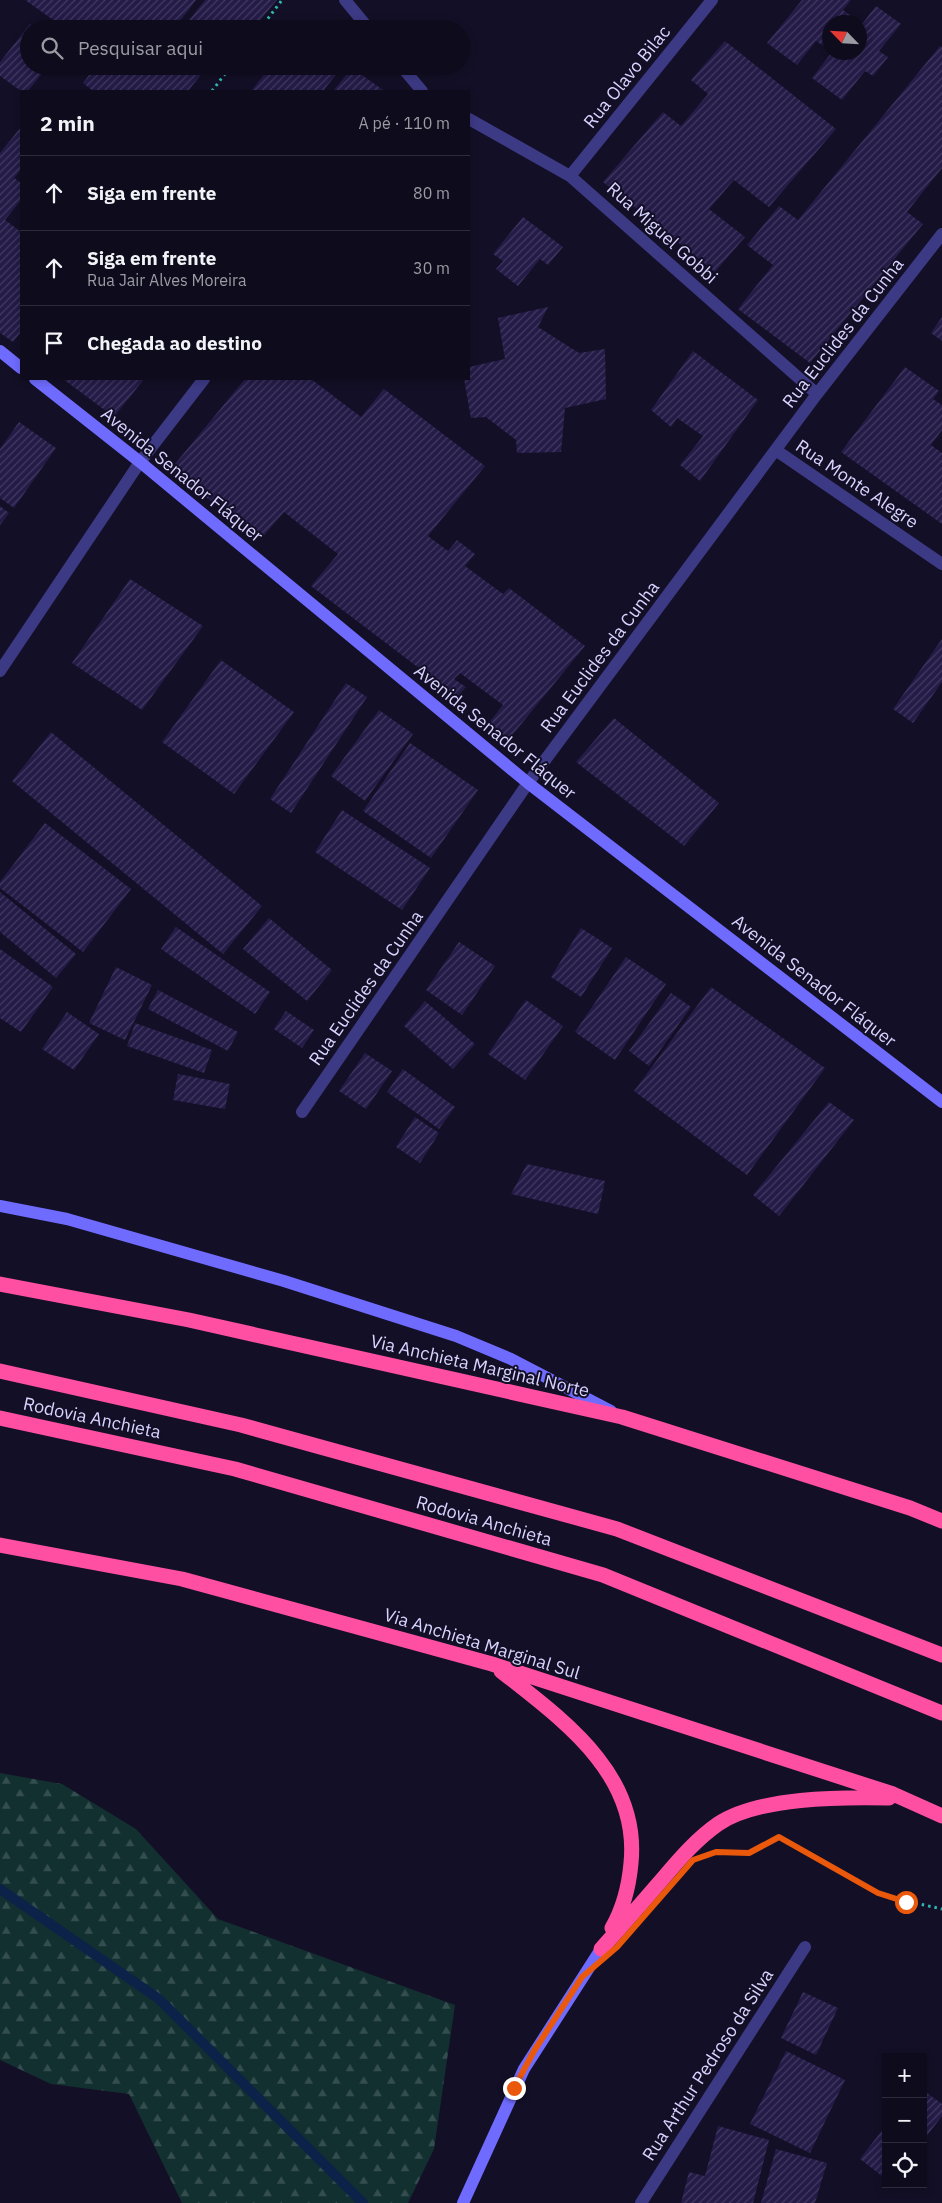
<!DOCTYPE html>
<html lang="pt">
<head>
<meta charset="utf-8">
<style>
  body { margin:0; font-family:"IBM Plex Sans",sans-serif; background:#1c1929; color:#f1f3f6 }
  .controls { position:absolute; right:15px; bottom:15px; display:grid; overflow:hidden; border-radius:0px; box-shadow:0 2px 8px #0003 }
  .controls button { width:45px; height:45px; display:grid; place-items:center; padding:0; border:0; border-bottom:1px solid #2e2b3b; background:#0e0b1c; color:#f1f3f6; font:25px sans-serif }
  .compass { position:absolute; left:822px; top:15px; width:45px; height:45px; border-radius:50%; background:#0e0b1c; box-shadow:0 2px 8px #0003; rotate:295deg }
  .stop { position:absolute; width:15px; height:15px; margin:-11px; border:4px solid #ea580c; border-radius:50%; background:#fff }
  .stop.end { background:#ea580c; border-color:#fff; box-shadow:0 1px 5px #0008 }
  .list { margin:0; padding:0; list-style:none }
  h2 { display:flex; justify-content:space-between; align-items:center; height:65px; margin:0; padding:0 20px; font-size:21px }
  h2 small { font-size:16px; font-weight:400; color:#9b9ba3 }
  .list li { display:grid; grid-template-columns:32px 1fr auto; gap:15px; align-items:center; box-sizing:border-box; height:75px; padding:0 20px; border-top:1px solid #2e2b3b }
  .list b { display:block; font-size:19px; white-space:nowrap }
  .list p { margin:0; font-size:16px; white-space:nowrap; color:#9b9ba3 }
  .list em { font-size:16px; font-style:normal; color:#9b9ba3 }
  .icon { flex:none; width:28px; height:28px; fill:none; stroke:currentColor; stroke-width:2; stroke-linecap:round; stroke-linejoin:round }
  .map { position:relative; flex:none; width:942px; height:2203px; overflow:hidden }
  .search { position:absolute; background:#0e0b1c; box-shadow:0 2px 8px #0003; left:20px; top:20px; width:450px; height:55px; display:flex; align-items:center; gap:12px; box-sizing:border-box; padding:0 18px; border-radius:28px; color:#9b9ba3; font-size:19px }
  .panel { position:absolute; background:#0e0b1c; box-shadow:0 2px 8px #0003; left:20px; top:90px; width:450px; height:290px; border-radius:0px }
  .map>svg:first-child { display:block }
  .forest { fill:url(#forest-firs) }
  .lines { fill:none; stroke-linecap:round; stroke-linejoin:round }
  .stream { stroke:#0c2248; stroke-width:10 }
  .building { fill:url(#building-hatch) }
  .path { stroke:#2fb8b0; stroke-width:3; stroke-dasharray:2.5 4; stroke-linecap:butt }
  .street { stroke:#3d3a85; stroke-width:12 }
  .secondary { stroke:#6f6bff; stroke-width:12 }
  .highway { stroke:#ff4fa3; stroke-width:15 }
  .route { stroke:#ea580c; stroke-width:6 }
  .labels { text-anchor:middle; stroke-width:4; stroke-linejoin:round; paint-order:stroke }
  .street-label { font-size:18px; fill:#d9d4ff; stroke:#130f26 }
</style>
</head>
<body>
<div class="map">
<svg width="942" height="2203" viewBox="0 0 942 2203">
  <defs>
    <pattern id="forest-firs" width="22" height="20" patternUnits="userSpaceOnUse" patternTransform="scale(1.25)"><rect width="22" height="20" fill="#12302f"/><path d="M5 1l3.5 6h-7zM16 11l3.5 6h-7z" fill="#344d4e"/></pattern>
    <pattern id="building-hatch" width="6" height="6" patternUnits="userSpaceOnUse" patternTransform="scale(1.25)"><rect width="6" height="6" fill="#241b47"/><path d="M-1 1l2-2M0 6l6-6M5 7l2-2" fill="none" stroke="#433b63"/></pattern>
  </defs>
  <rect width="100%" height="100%" fill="#130f26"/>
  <path class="forest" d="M 0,1773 L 62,1784 L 136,1829 L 218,1919 L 455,2005 L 434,2149 L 408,2203 L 182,2203 L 129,2094 L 51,2084 L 0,2060 Z"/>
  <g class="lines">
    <path class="stream" d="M 0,1889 L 159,1999 L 363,2203"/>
  </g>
  <path class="building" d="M 25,0 L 196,0 L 174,29 L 66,29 Z
    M 205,0 L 277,0 L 253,29 L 182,29 Z
    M 802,0 L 851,0 L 843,10 L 859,22 L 830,22 L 830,50 L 816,41 L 797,65 L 767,43 Z
    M 876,6 L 901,24 L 879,51 L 888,57 L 873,76 L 865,71 L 842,100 L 812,78 L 832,52 L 860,52 L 860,23 L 862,24 Z
    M 30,24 L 37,29 L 29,29 L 29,66 L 48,66 L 28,91 L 21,91 L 0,76 L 0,62 Z
    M 725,41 L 836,129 L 769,207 L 734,180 L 709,209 L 745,237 L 715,272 L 603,182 L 663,112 L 681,126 L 708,94 L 691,80 Z
    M 940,46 L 942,47 L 942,168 L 907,212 L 923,224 L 810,363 L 738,309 L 773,265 L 747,245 L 779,206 L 798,220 Z
    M 96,66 L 208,66 L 188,91 L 93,91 L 83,83 Z
    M 271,66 L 343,66 L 323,91 L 251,91 Z
    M 352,68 L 383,90 L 333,91 Z
    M 21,127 L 21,170 L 14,178 L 21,183 L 21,200 L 5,220 L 21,232 L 21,332 L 13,342 L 0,333 L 0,153 Z
    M 523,217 L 563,247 L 548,265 L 540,259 L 518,286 L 496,269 L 503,261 L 493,254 Z
    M 548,307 L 538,327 L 579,353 L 605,349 L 606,399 L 565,408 L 561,452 L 517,453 L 516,440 L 486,417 L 471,418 L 464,379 L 469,379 L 469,367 L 505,359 L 498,318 Z
    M 942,317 L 942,341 L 931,333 Z
    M 693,351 L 758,400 L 700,481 L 680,465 L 703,436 L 677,418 L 671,427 L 651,410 Z
    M 905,367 L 939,391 L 933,399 L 942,405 L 942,430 L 931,445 L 942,453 L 942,524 L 841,452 Z
    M 63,379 L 144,379 L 114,417 Z
    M 245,379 L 311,379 L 361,417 L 384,389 L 485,466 L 428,536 L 448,551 L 457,540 L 475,554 L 465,566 L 503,594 L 509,588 L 585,646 L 509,739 L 488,724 L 503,705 L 460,673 L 454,679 L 466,687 L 457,697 L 311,586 L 338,554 L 284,512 L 261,539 L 170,470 Z
    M 19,422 L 56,448 L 14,508 L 0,498 L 0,449 Z
    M 0,506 L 9,513 L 0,525 Z
    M 130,579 L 203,626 L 142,710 L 72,663 Z
    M 942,639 L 942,682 L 913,723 L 893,709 Z
    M 221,660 L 294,712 L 234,794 L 162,742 Z
    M 346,683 L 367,697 L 291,813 L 270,799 Z
    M 379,710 L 413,734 L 365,801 L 331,776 Z
    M 614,718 L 719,803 L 684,846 L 576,762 Z
    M 51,732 L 262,906 L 223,954 L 12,781 Z
    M 410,743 L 478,790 L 431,858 L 363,811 Z
    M 342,810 L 430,868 L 402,910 L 315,852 Z
    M 45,823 L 131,889 L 83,952 L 0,888 L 0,882 Z
    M 0,892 L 76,954 L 56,978 L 0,932 Z
    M 269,918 L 332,970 L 307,1001 L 243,949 Z
    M 176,927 L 270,992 L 255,1014 L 161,949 Z
    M 581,928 L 612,948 L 581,997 L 551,977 Z
    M 459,942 L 495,966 L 462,1015 L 426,990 Z
    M 0,949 L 53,987 L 21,1032 L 0,1018 Z
    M 626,957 L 666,984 L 615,1060 L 575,1032 Z
    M 116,967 L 152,985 L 125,1040 L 89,1023 Z
    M 711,987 L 825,1068 L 747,1175 L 634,1091 Z
    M 158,990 L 238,1032 L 228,1051 L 148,1009 Z
    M 671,993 L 691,1007 L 649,1066 L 629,1051 Z
    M 526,1000 L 563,1026 L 525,1080 L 488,1054 Z
    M 425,1001 L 475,1044 L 453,1069 L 404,1026 Z
    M 286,1011 L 314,1030 L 302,1048 L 274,1029 Z
    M 67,1012 L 99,1034 L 74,1070 L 42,1049 Z
    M 135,1023 L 212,1050 L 204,1073 L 127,1046 Z
    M 365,1053 L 392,1071 L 366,1109 L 339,1091 Z
    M 403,1069 L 455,1107 L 439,1129 L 387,1092 Z
    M 178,1074 L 230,1084 L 225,1109 L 173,1100 Z
    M 829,1102 L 854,1120 L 779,1216 L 753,1195 Z
    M 415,1117 L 439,1133 L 420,1163 L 396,1147 Z
    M 527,1164 L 605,1181 L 598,1214 L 511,1194 Z
    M 803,1992 L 838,2008 L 816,2055 L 781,2038 Z
    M 786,2051 L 845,2080 L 810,2153 L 750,2124 Z
    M 923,2090 L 942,2104 L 942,2116 L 923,2141 Z
    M 886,2125 L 886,2179 L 860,2159 Z
    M 718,2126 L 769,2140 L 753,2203 L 681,2203 L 689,2172 L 705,2176 Z
    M 776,2149 L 827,2163 L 815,2203 L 761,2203 Z"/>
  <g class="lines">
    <path class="path" d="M 260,29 L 282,0
      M 212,91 L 231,66
      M 721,1853 L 749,1853 L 779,1837 L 878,1893 L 893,1898 L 942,1909"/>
    <path class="street" d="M 345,0 L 369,29
      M 401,66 L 422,91
      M 469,119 L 570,176 L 817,394
      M 570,176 L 712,0
      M 777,451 L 942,564
      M 0,671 L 140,462 L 204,379
      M 302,1112 L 528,783 L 817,394 L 942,234
      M 641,2203 L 805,1947"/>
    <path class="secondary" d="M 0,351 L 21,368
      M 35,379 L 140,462 L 528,783 L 942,1102
      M 0,1206 L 67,1219 L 284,1281 L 456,1336 L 511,1359 L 611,1411
      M 463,2203 L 524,2069 L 601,1949"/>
    <path class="highway" d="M 0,1284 L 189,1320 L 622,1417 L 910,1508 L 942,1521
      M 0,1371 L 241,1425 L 617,1529 L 942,1655
      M 0,1418 L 235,1469 L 603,1575 L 942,1713
      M 0,1545 L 182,1579 L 492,1664 L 893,1794 L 942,1816
      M 501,1671 C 563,1720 640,1774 631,1863 C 629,1886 624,1907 612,1928
      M 601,1949 C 621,1927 640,1905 659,1883 C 677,1862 695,1840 718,1824 C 758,1797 841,1797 889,1798"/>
  </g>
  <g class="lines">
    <path class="route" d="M 514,2088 L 534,2051 L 582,1977 L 617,1947 L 693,1860 L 716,1852 L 749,1853 L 779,1837 L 878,1893 L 906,1902"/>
  </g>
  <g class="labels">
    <g class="street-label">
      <text transform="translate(627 77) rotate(-51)" y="6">Rua Olavo Bilac</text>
      <text transform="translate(662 233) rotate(42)" y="6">Rua Miguel Gobbi</text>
      <text transform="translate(843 333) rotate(-52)" y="6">Rua Euclides da Cunha</text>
      <text transform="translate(182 475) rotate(39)" y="6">Avenida Senador Fláquer</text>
      <text transform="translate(857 484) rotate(34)" y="6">Rua Monte Alegre</text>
      <text transform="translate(600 657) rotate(-53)" y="6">Rua Euclides da Cunha</text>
      <text transform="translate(495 732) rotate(39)" y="6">Avenida Senador Fláquer</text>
      <text transform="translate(814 981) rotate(38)" y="6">Avenida Senador Fláquer</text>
      <text transform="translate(366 988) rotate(-55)" y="6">Rua Euclides da Cunha</text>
      <text transform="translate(480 1366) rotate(13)" y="6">Via Anchieta Marginal Norte</text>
      <text transform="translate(92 1418) rotate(12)" y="6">Rodovia Anchieta</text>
      <text transform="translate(484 1521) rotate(16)" y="6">Rodovia Anchieta</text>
      <text transform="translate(482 1644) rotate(17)" y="6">Via Anchieta Marginal Sul</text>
      <text transform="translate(708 2065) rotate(-57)" y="6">Rua Arthur Pedroso da Silva</text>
    </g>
  </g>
</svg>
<div class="controls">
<button>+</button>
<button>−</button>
<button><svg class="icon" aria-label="locate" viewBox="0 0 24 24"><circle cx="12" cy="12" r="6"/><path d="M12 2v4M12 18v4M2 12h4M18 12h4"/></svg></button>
</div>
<svg class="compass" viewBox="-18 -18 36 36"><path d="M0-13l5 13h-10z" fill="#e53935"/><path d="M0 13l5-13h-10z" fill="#9b9ba3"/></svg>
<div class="stop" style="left:906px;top:1902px"></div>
<div class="stop end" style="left:514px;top:2088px"></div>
<div class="search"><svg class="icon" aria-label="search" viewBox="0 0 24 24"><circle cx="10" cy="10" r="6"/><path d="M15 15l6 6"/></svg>Pesquisar aqui</div>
<section class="panel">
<h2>2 min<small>A pé · 110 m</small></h2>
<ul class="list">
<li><svg class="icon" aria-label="ahead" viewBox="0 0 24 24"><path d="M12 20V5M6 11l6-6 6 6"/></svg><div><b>Siga em frente</b></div><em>80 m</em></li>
<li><svg class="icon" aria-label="ahead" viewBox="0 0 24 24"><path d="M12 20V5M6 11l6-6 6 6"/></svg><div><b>Siga em frente</b><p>Rua Jair Alves Moreira</p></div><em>30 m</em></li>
<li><svg class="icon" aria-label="arrive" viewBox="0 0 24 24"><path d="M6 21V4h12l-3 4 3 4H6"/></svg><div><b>Chegada ao destino</b></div></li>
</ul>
</section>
</div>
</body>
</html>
